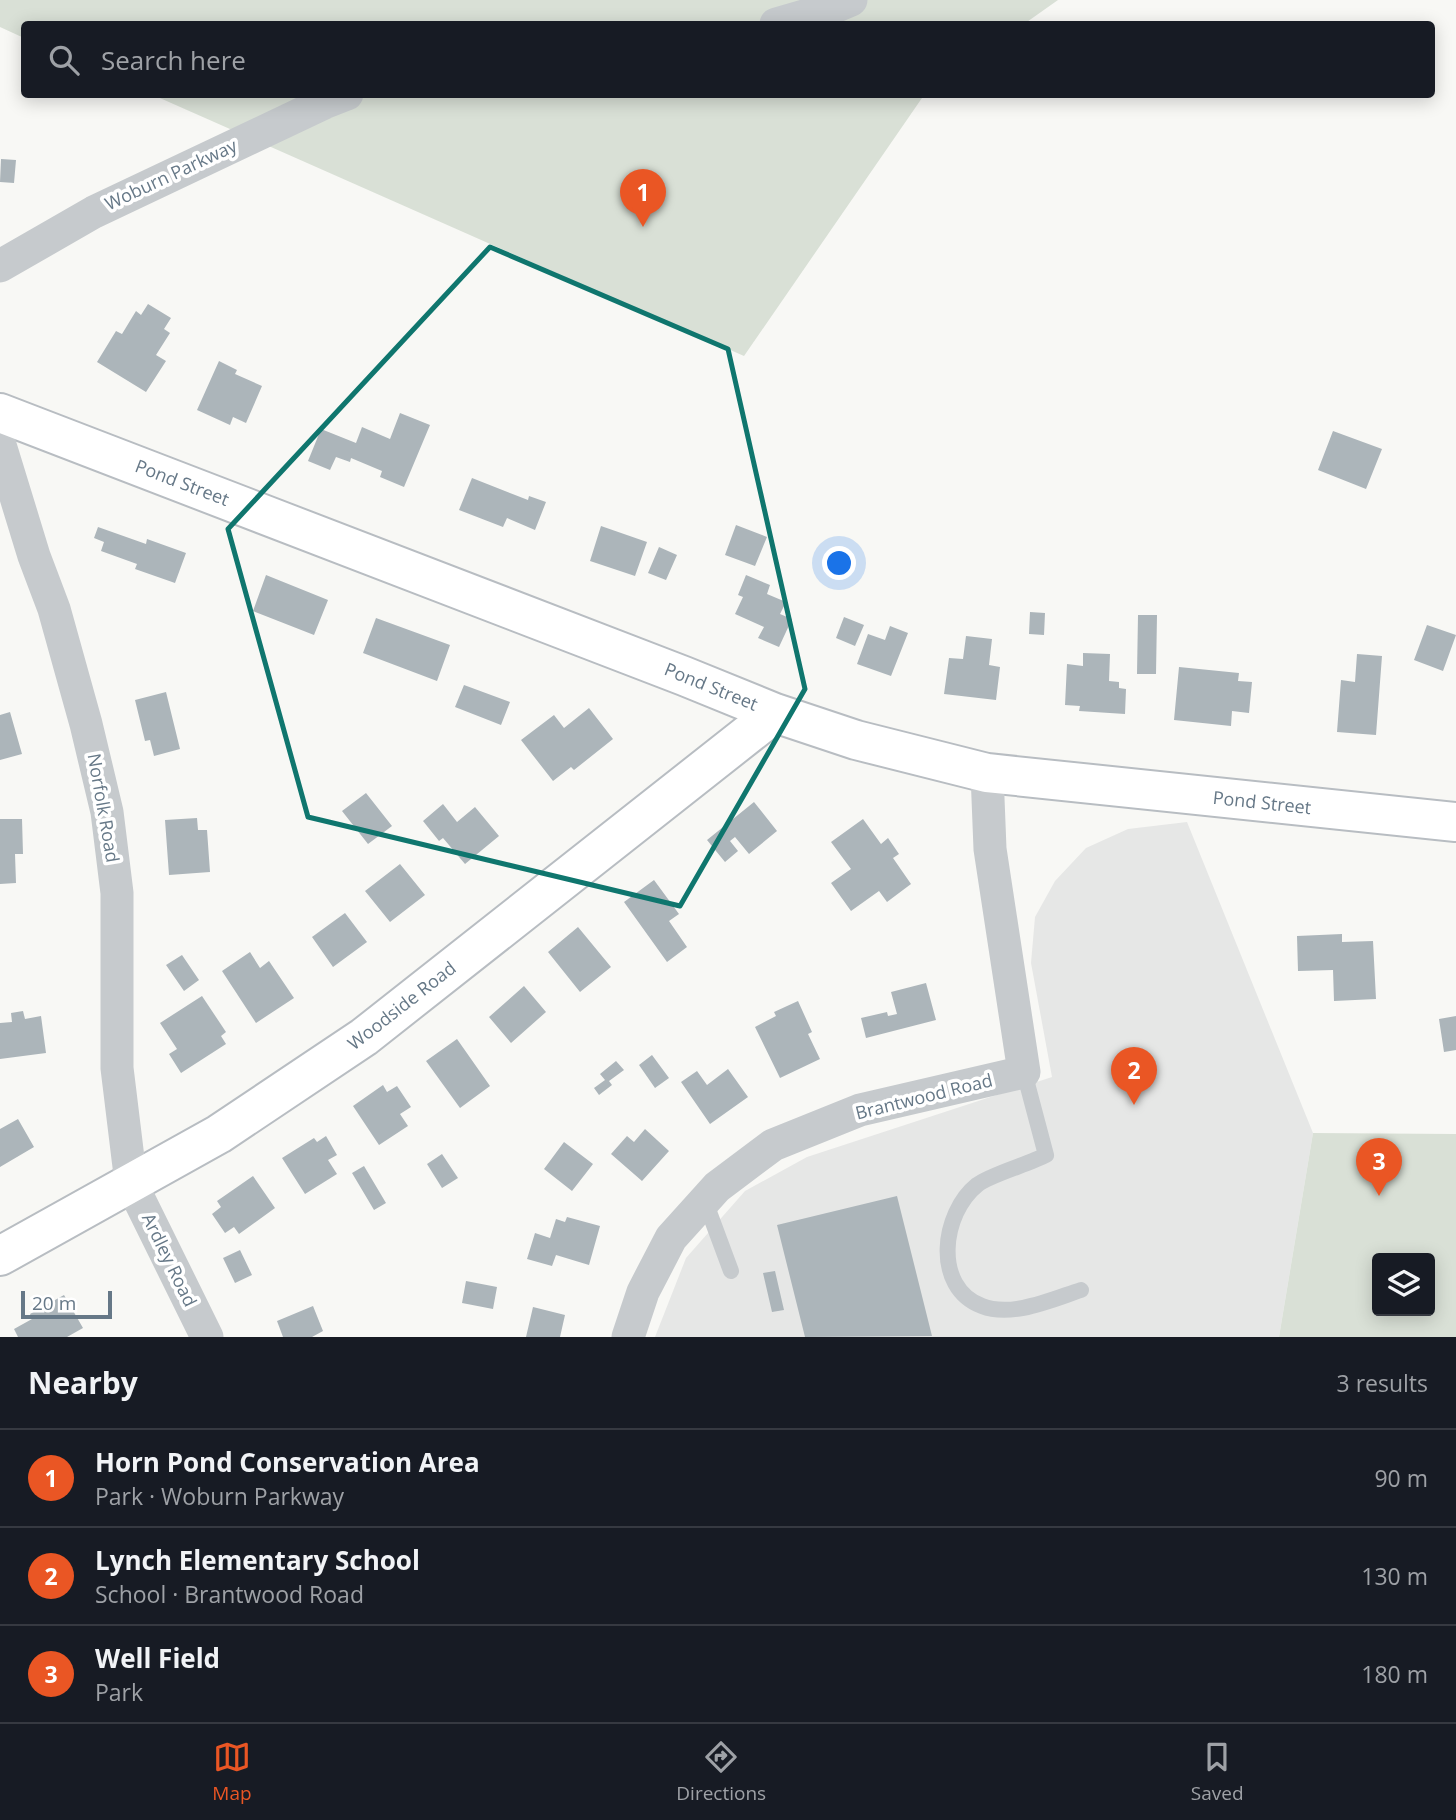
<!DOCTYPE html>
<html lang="en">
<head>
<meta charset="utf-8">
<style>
  body { margin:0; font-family:"Open Sans",sans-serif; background:#20242c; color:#f1f3f6 }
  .controls { position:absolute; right:21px; bottom:21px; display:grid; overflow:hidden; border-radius:7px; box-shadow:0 4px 18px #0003 }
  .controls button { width:63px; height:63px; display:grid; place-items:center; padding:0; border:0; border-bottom:2px solid #363941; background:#171b24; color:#f1f3f6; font:35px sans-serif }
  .scale { position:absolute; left:21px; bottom:18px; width:91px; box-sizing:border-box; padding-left:7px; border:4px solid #667887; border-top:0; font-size:19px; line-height:24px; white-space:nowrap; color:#667887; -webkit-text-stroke:5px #fff; paint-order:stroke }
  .you { position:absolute; left:840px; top:564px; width:24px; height:24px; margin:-18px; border:5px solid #fff; border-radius:50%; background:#1a73e8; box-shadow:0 0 0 10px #1a73e833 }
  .badge { display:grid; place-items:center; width:46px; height:46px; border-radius:50%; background:#ea5624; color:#fff; font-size:23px; font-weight:700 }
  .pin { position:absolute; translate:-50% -58px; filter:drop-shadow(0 2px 4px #0008) }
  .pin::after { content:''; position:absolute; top:37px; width:24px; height:21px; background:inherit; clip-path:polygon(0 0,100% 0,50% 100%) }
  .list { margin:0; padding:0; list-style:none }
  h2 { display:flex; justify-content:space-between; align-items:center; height:91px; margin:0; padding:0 28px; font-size:30px }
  h2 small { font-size:23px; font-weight:400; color:#9ea1a6 }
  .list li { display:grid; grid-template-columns:46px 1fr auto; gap:21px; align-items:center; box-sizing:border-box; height:98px; padding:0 28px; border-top:2px solid #363941 }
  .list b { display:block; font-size:26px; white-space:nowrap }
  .list p { margin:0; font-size:23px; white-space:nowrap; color:#9ea1a6 }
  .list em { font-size:23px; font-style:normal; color:#9ea1a6 }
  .icon { flex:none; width:38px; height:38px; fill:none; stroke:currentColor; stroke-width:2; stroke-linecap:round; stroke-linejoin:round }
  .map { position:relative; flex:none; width:1456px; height:1337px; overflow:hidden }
  .search { position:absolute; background:#171b24; box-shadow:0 4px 18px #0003; left:21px; right:21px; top:21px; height:77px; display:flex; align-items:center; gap:18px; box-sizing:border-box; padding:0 24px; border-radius:7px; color:#9ea1a6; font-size:26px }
  .sheet { height:385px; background:#171b24 }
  nav { display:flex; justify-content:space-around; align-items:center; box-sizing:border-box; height:98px; border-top:2px solid #363941; background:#171b24; font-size:19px; color:#9ea1a6 }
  nav a { display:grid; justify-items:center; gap:4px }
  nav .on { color:#ea5624 }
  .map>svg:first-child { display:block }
  .built { fill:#e6e7e6 }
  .green { fill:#d9e0d6; fill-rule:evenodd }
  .building { fill:#acb5ba }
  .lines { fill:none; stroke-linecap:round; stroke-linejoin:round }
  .secondary-casing { stroke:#b8bdc2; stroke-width:42 }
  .lane { stroke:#c6cacd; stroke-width:16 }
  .street { stroke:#c6cacd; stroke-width:33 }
  .secondary { stroke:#fff; stroke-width:38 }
  .marked { fill:none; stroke:#0f766e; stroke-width:5; stroke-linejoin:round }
  .labels { text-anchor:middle; stroke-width:7; stroke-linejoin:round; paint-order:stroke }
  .street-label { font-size:18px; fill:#667887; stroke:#fff }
</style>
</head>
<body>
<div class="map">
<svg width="1456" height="1337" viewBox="0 0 1456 1337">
  <rect width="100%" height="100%" fill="#f8f8f5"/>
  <path class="built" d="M 1187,822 L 1313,1133 L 1279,1337 L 655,1337 L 686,1258 L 745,1191 L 807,1157 L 1052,1077 L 1031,963 L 1035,917 L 1055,881 L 1086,848 L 1128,829 Z"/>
  <path class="green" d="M 0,0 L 1058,0 L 1024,24 L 24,24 L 24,38 L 0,27 Z
    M 153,95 L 927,95 L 922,98 L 744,356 Z
    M 1313,1133 L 1456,1134 L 1456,1337 L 1279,1337 ZM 1377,1258 L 1430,1258 L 1430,1311 L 1377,1311 Z"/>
  <path class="building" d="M 1,159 L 16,160 L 14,183 L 0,182 Z
    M 148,304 L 171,318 L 164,329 L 170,333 L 156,355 L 166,361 L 146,392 L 97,362 L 116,331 L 122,334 L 136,311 L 141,315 Z
    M 219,361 L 237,370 L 235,374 L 262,386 L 246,423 L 233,417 L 230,425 L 197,410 Z
    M 400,413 L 430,425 L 404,487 L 380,477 L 382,471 L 351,458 L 350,462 L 336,457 L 330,470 L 308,461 L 321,429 L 356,443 L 362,427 L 390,439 Z
    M 1333,431 L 1382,449 L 1366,489 L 1318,470 Z
    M 472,478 L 528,500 L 529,496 L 546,502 L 535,530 L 507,518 L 503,527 L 459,510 Z
    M 736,525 L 767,537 L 755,566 L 725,555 Z
    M 601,526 L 647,542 L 635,576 L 590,561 Z
    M 98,527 L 146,544 L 147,539 L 186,553 L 175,583 L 135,569 L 137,564 L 101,551 L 104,542 L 94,538 Z
    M 659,547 L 677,555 L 666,580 L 648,573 Z
    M 266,575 L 328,600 L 314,635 L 253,611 Z
    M 746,575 L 770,585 L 767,594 L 786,602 L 780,614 L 792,619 L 779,647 L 758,638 L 764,627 L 735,614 L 743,597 L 738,595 Z
    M 1030,612 L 1045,613 L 1044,635 L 1029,634 Z
    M 1138,615 L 1157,615 L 1156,674 L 1137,674 Z
    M 844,617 L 864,625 L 855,646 L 836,638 Z
    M 376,618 L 450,645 L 437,681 L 363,653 Z
    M 1427,625 L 1456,635 L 1443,671 L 1414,660 Z
    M 890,626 L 908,633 L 891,676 L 857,664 L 868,634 L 885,640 Z
    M 966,636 L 992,639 L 989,665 L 1000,667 L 996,700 L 944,694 L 949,658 L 963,659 Z
    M 1083,653 L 1110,654 L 1109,681 L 1119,682 L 1119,688 L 1126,689 L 1125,714 L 1079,711 L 1080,706 L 1065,705 L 1067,664 L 1083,666 Z
    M 1357,654 L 1382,656 L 1376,735 L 1337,732 L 1341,680 L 1355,682 Z
    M 1179,667 L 1239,673 L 1238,681 L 1252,682 L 1249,713 L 1232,711 L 1231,726 L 1174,720 Z
    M 464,685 L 510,702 L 501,725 L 455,707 Z
    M 166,692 L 180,749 L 154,756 L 150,740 L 145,741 L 135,700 Z
    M 589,708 L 613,739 L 574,770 L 571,767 L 553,781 L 521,740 L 554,715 L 564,728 Z
    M 10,712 L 22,754 L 0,760 L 0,715 Z
    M 366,793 L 392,826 L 368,844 L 342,811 Z
    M 754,802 L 777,831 L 749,854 L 735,837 L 730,841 L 738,851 L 725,862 L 707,840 Z
    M 443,804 L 457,822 L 475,807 L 499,836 L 465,864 L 443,838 L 439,841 L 423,821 Z
    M 197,818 L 198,830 L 207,830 L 210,872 L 169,875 L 165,820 Z
    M 0,819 L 22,819 L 23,854 L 15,854 L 16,883 L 0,884 Z
    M 863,819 L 881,844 L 888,838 L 899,854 L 893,858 L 911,884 L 887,902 L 879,891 L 851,911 L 831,883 L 851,869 L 831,842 Z
    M 400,864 L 425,895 L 390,922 L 365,891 Z
    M 654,880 L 679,914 L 669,921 L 687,947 L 667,962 L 624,902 Z
    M 345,913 L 367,942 L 333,967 L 312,937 Z
    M 578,927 L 611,967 L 580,992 L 548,952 Z
    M 1342,934 L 1342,942 L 1373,941 L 1376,999 L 1334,1001 L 1333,970 L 1298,971 L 1297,936 Z
    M 250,952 L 260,968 L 269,961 L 294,998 L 256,1023 L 222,971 Z
    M 182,955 L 199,980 L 184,991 L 166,965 Z
    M 926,983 L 936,1020 L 866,1038 L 861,1018 L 887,1012 L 888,1016 L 897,1014 L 891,992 Z
    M 524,986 L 546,1012 L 511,1043 L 489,1017 Z
    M 202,996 L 226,1032 L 221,1036 L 226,1044 L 181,1073 L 169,1054 L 177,1049 L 160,1023 Z
    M 798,1001 L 812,1032 L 808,1034 L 820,1059 L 780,1078 L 755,1027 L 776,1016 L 774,1012 Z
    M 23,1011 L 25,1019 L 41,1016 L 46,1053 L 0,1059 L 0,1023 L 12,1022 L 11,1013 Z
    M 1456,1016 L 1456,1050 L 1444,1052 L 1439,1019 Z
    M 457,1039 L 490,1086 L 460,1108 L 426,1061 Z
    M 652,1055 L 669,1078 L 655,1088 L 639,1065 Z
    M 616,1061 L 624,1070 L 609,1081 L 612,1085 L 599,1095 L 594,1088 L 605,1080 L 600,1074 Z
    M 728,1069 L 748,1097 L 710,1124 L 681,1082 L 697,1071 L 707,1085 Z
    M 383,1085 L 387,1092 L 397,1086 L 411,1107 L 400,1114 L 408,1126 L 379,1145 L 353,1106 Z
    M 18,1119 L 34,1147 L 0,1167 L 0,1129 Z
    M 645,1129 L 669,1151 L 642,1181 L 611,1154 L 627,1136 L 634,1142 Z
    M 326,1136 L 337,1155 L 328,1160 L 337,1174 L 305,1194 L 282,1158 L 314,1138 L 317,1142 Z
    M 564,1142 L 593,1164 L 572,1191 L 544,1169 Z
    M 442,1154 L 458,1178 L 442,1188 L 427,1164 Z
    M 364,1166 L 386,1203 L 374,1210 L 352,1173 Z
    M 253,1176 L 275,1208 L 239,1234 L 234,1227 L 225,1233 L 212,1214 L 221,1207 L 217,1201 Z
    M 897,1196 L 932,1336 L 805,1337 L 777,1225 Z
    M 567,1217 L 600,1226 L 589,1265 L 556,1255 L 552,1266 L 527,1259 L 535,1233 L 550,1238 L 556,1219 L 565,1222 Z
    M 240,1250 L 252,1275 L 235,1283 L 223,1258 Z
    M 775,1271 L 784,1310 L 772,1312 L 763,1273 Z
    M 466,1281 L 497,1287 L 493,1309 L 462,1303 Z
    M 64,1295 L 83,1328 L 67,1337 L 18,1337 L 14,1329 L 32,1319 L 30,1314 Z
    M 313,1306 L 323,1331 L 312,1337 L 283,1337 L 277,1321 Z
    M 533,1307 L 565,1315 L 560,1337 L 526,1337 Z"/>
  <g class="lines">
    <defs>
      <path id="secondary" d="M 0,413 L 684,676 L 775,713 L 856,740 L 987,773 L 1456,822
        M 0,1256 L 219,1134 L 364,1037 L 775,713"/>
    </defs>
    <use href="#secondary" class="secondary-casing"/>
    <path class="lane" d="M 1024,1072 L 1046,1155 C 1029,1164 989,1175 977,1185 C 942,1213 932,1287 982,1306 C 1012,1318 1053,1299 1081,1290
      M 705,1201 L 731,1271"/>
    <path class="street" d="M 776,24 L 832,8 L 851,0
      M 0,266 L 94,212 L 324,103 L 347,94
      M 0,445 L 34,556 L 54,609 L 86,724 L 107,812 L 117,893 L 117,1068 L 131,1183 L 207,1337
      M 628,1337 L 643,1292 L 671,1238 L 717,1187 L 773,1145 L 860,1110 L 1024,1072 L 990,849 L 987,773"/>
    <use href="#secondary" class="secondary"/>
  </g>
  <path class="marked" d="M 490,247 L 728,349 L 805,689 L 680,906 L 308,817 L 228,529 Z"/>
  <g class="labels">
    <g class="street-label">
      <text transform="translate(171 175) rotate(-25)" y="6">Woburn Parkway</text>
      <text transform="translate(182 483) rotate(21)" y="6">Pond Street</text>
      <text transform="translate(711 687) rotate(22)" y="6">Pond Street</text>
      <text transform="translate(1262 803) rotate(6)" y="6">Pond Street</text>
      <text transform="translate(103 808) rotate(80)" y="6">Norfolk Road</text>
      <text transform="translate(402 1006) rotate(-38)" y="6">Woodside Road</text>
      <text transform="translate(924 1097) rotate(-14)" y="6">Brantwood Road</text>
      <text transform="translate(169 1260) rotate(64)" y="6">Ardley Road</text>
    </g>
  </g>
</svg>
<div class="controls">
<button><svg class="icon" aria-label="layers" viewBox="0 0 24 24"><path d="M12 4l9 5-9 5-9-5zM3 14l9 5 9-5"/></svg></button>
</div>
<div class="scale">20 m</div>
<div class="you"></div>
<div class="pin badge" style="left:643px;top:227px">1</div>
<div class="pin badge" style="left:1134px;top:1105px">2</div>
<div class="pin badge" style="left:1379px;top:1196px">3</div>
<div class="search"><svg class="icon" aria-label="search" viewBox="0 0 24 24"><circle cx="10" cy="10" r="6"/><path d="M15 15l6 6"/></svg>Search here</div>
</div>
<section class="sheet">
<h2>Nearby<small>3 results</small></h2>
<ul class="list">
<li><span class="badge">1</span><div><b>Horn Pond Conservation Area</b><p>Park · Woburn Parkway</p></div><em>90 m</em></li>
<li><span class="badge">2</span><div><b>Lynch Elementary School</b><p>School · Brantwood Road</p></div><em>130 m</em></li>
<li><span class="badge">3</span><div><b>Well Field</b><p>Park</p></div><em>180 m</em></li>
</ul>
</section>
<nav>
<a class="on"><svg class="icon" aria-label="map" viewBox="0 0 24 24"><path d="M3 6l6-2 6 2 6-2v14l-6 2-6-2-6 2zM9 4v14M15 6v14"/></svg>Map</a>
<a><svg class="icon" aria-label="directions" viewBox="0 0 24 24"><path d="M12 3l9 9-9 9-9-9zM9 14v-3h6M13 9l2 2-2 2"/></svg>Directions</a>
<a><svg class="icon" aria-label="saved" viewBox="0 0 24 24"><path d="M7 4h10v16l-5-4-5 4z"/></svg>Saved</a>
</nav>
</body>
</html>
